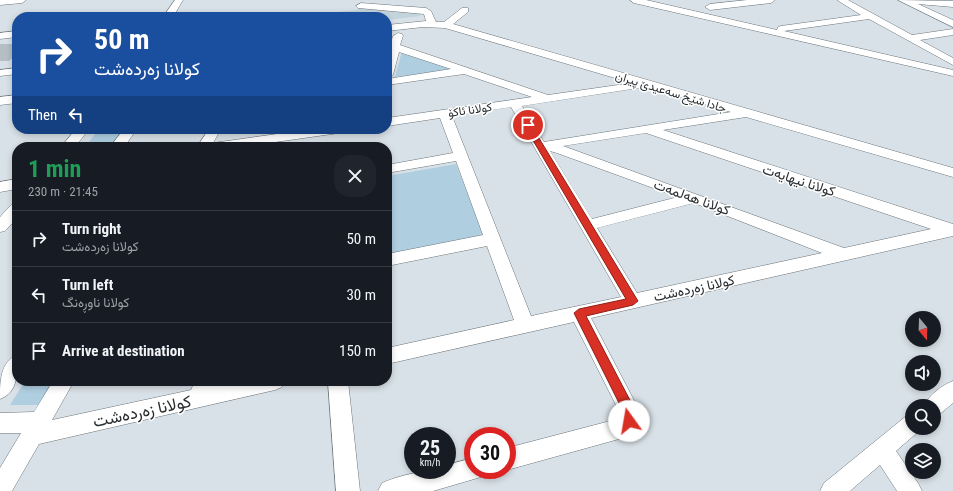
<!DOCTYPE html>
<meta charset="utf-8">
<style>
:root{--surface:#171b24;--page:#20242c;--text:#f1f3f6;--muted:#9ea1a6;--line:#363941}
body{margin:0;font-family:"Roboto Condensed",Vazirmatn,sans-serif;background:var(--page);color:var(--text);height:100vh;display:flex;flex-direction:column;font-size:15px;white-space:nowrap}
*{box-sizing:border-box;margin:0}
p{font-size:13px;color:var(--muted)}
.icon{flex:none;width:22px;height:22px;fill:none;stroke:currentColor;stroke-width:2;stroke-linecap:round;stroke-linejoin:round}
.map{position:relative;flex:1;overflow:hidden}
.drawer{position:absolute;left:12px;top:142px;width:380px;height:244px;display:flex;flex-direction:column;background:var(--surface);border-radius:16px;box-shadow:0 2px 6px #0003}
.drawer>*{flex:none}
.banner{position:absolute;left:12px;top:12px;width:380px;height:122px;border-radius:16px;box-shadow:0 2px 6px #0003;background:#1a4fa0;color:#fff;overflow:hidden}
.needle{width:26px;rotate:161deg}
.buttons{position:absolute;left:905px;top:311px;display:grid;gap:8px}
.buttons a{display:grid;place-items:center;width:36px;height:36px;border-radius:50%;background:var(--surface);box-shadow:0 2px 6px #0003;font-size:20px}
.speed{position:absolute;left:404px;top:427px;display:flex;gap:8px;font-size:20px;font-weight:700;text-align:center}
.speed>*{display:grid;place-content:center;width:52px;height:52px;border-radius:50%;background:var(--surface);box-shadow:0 2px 6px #0003;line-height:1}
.speed small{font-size:10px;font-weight:400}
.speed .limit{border:6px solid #d22;background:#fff;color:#111}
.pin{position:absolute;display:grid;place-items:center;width:34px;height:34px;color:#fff;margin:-17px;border:2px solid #fff;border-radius:50%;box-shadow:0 1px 4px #0007}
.me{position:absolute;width:44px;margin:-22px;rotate:347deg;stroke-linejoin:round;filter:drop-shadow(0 0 3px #0008)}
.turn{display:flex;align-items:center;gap:14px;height:84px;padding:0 16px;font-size:18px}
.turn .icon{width:52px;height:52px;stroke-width:2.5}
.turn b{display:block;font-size:28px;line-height:34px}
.then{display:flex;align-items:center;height:38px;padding:0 16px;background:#0003;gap:8px;font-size:15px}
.round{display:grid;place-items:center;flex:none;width:42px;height:42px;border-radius:16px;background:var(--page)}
.head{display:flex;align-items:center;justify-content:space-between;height:68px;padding:0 16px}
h1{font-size:24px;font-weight:700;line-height:30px;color:#1e9e55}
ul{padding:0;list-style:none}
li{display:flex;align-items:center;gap:12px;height:56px;padding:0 16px;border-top:1px solid var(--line)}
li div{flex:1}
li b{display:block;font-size:15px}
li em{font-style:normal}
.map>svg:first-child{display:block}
.built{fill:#c4d4dd}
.green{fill:#afcfe1}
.building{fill:#b5bec3}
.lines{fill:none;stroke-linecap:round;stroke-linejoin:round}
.minor-casing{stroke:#6d757a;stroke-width:1}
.minor{fill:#fff;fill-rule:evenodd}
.route{fill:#d93025;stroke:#8d1f18}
.labels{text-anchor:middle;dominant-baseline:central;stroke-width:3;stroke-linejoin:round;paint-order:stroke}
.far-street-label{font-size:12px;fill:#2a2e30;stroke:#fff}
.street-label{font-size:14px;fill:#2a2e30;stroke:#fff}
.near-street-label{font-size:17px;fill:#2a2e30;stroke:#fff}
</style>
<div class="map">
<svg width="953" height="491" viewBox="0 0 953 491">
<rect width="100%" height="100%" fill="#d8e1e7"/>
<polygon class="built" points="358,7 418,12 421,16 387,20 387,17 285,17 358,10"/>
<g class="green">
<polygon points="402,51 454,70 395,77"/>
<polygon points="99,129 124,129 110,147 85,147"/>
<polygon points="456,164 484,237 387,256 387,176"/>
<polygon points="25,381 57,381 43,405 10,405"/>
</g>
<polygon class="building" points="0,44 17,44 17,54 9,61 0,61"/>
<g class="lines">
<g class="minor-casing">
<g id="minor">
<polygon points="0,0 26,0 22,3 0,5"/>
<polygon points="175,0 183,0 173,17 163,17"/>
<polygon points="630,0 646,0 777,30 778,27 781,26 861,15 837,0 848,0 912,35 953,29 953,35 920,40 953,58 953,65 869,19 784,31 953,70 953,76 634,3"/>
<polygon points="747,0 775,0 771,3 710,10 705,7 710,4"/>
<polygon points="898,0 953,1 953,7 918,4 953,20 953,27"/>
<path d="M361,3L426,8L431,11L436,22H444L462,8H468V12L453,24L953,168V177L746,117L663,130L953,224V236L591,318L637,406C640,425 638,432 619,439L507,470V448L614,420L618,417L617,407L574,322L387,364V348L514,320L487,246L387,266V254L483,235L456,161L387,173V165L453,153L440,118L387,126V118L532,97L464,74L387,85V79L451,69L399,52L393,75L387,78V56L393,36L398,33L402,34L403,36L400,45L548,95L632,83L445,28L423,27L387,31V25L426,21L424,14L358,8L356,6ZM645,87L731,112L544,142L522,106ZM511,107L621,297L531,316L452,116ZM646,133L931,229L844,248L563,146ZM550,151L557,153L678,197L592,219ZM694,203L822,253L637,293L597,228Z"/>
<polygon points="17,31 17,37 0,39 0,33"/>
<polygon points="17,68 17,74 0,76 0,70"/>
<polygon points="17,95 17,103 0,105 0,97"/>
<polygon points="76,129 89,129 75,147 61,147"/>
<polygon points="124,129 137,129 124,147 110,147"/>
<polygon points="209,129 221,129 213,143 312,129 345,129 339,133 240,147 197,147"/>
<polygon points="17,179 17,189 0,192 0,182"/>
<polygon points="17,203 17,218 5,231 0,232 0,217 12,204"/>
<path d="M17,355C17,372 19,392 0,399C0,382 0,362 17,355Z"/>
<polygon points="53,381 74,381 52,420 191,390 195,381 215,381 213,385 233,381 285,381 282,387 275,390 39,444 12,491 0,491 0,468 21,433 0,433 0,413 34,412"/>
<polygon points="328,381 348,381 360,491 336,491"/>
<path d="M953,381V403L941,413L934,416V406H924C929,395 942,385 953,381Z"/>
<polygon points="912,414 912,428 921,428 919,431 896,451 918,483 922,491 897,491 880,465 850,491 820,491 824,483 905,417"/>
<path d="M473,458V470H484L481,477L433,491H378L382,483C403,474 425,470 447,470V465Z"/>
</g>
</g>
<use href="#minor" class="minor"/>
</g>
<polygon class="route" points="525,123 531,125 638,301 633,305 586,316 633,406 635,421 633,425 629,427 625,425 621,407 574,313 579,309 626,299 524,125"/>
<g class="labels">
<g class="far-street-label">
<text transform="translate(671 92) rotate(17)">جادا شێخ سەعیدێ پیران</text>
<text transform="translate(470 110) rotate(-8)">کولانا ئاکۆ</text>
</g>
<g class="street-label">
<text transform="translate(799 180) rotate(18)">کولانا نیهایەت</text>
<text transform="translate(692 197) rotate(20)">کولانا هەلمەت</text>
<text transform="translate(694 288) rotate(-12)">کولانا زەردەشت</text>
</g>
<g class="near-street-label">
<text transform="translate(142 411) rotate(-12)">کولانا زەردەشت</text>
</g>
</g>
</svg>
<div class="buttons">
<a><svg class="needle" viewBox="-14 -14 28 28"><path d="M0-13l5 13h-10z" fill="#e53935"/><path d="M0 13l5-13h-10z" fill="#9ea1a6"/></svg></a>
<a><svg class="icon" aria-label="sound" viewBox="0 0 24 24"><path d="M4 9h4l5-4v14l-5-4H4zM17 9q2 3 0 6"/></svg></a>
<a><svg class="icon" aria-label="search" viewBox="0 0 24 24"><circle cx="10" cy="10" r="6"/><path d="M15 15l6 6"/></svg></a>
<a><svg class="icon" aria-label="layers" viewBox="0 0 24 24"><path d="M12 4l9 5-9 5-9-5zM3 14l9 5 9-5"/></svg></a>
</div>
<div class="speed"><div>25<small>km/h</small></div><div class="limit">30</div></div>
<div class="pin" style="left:528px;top:125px;background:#d93025"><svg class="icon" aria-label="arrive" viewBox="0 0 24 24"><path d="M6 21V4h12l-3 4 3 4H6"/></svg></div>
<svg class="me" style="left:629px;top:421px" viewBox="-20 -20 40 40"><circle r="19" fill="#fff"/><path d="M0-13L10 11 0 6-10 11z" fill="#d93025"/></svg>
<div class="banner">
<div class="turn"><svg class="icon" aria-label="right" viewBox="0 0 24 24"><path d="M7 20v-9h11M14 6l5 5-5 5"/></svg><div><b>50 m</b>کولانا زەردەشت</div></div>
<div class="then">Then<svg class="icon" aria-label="left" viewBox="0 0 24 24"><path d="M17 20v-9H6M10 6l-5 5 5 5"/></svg></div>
</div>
<section class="drawer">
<div class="head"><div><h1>1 min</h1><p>230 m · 21:45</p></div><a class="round"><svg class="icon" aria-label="close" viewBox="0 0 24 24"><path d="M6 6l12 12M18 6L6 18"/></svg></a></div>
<ul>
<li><svg class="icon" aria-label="right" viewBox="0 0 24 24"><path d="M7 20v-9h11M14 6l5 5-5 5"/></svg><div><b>Turn right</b><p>کولانا زەردەشت</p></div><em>50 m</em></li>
<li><svg class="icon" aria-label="left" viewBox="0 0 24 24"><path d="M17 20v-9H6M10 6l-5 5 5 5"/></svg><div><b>Turn left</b><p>کولانا ناوڕەنگ</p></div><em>30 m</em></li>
<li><svg class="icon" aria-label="arrive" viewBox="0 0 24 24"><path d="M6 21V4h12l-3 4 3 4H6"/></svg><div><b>Arrive at destination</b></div><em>150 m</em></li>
</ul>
</section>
</div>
